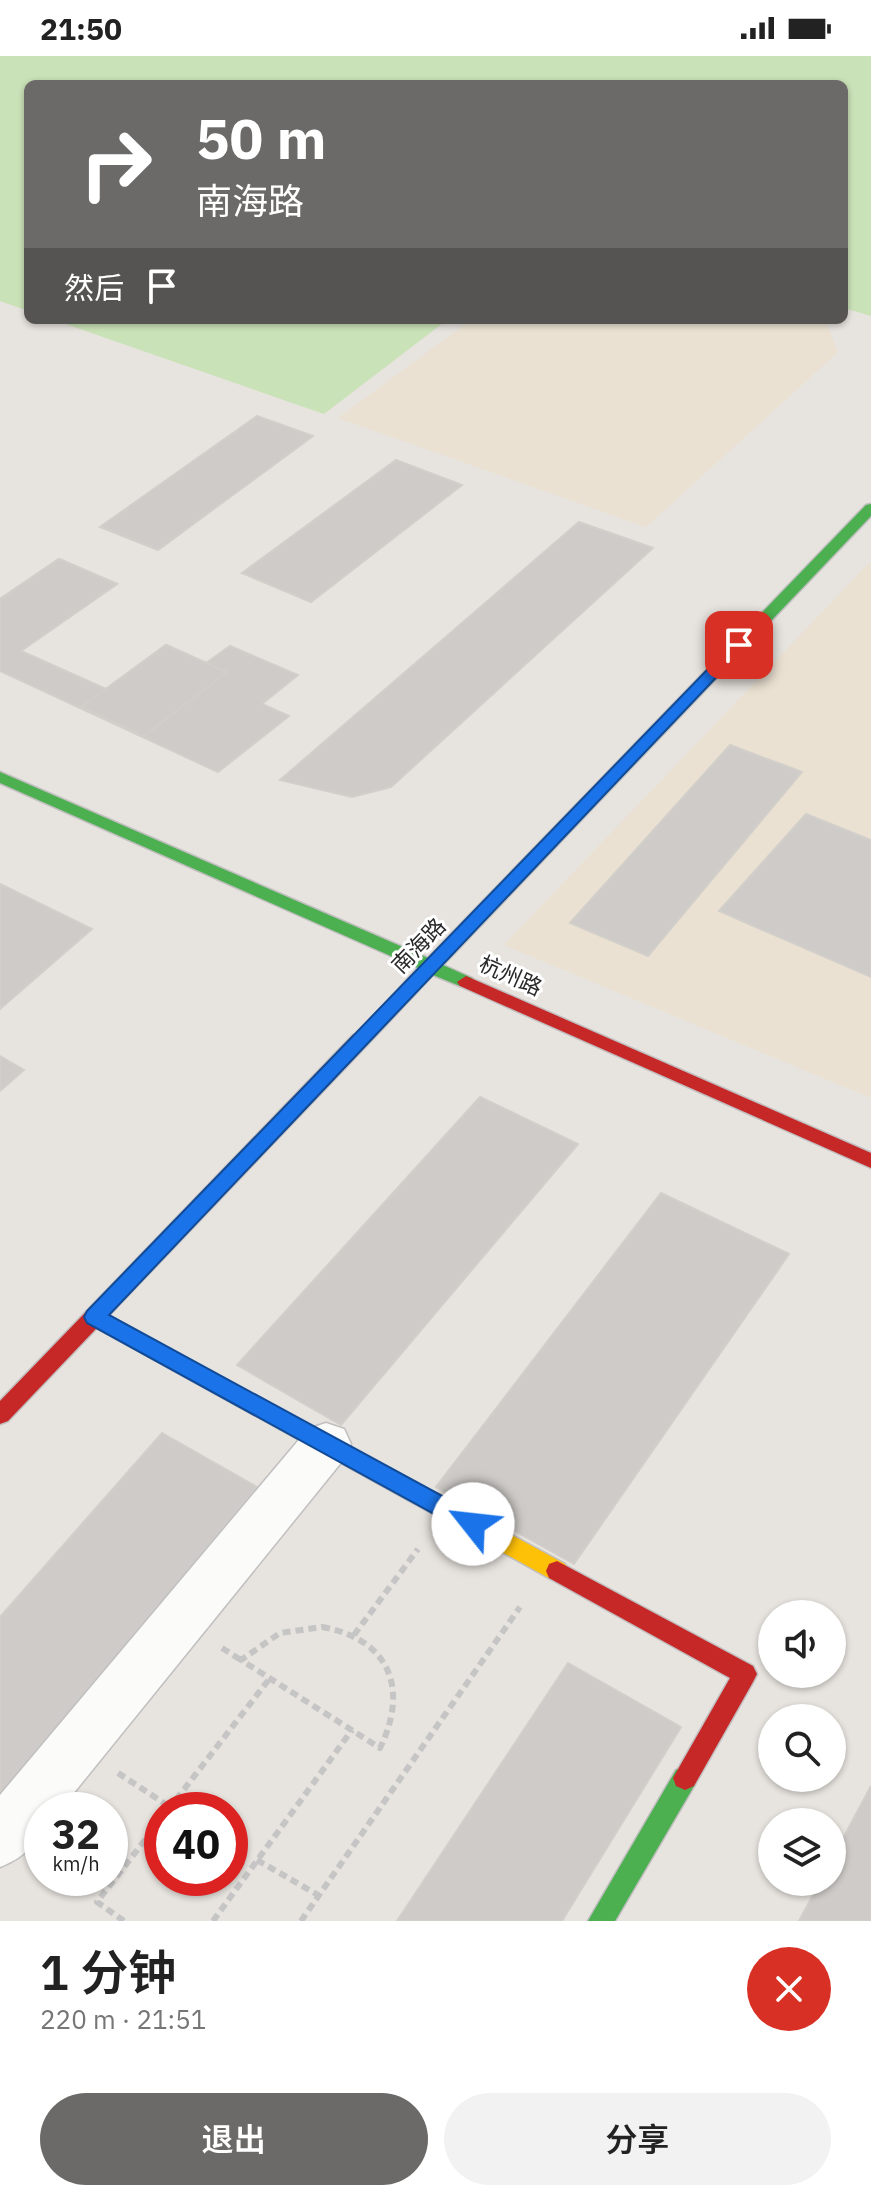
<!DOCTYPE html>
<html lang="zh">
<meta charset="utf-8">
<style>
:root{--surface:#fff;--page:#f2f2f2;--text:#222;--muted:#767676;--accent:#6c6a68}
body{margin:0;font-family:"IBM Plex Sans","Noto Sans SC",sans-serif;background:var(--page);color:var(--text);height:100vh;display:flex;flex-direction:column;font-size:30px;white-space:nowrap}
*{box-sizing:border-box;margin:0}
p{font-size:26px;color:var(--muted)}
.icon{flex:none;width:44px;height:44px;fill:none;stroke:currentColor;stroke-width:2;stroke-linecap:round;stroke-linejoin:round}
.map{position:relative;height:1865px;overflow:hidden}
.sheet{display:flex;flex-direction:column;background:var(--surface);flex:1}
.sheet>*{flex:none}
.banner{position:absolute;left:24px;top:24px;width:824px;height:244px;border-radius:12px;box-shadow:0 2px 6px #0004;background:#6c6a68;color:#fff;overflow:hidden}
.fabs{position:absolute;left:758px;top:1544px;display:grid;gap:16px}
.fabs a{display:grid;place-items:center;width:88px;height:88px;border-radius:50%;background:var(--surface);box-shadow:0 2px 6px #0004;font-size:40px}
.speed{position:absolute;left:24px;top:1736px;display:flex;gap:16px;font-size:40px;font-weight:700;text-align:center}
.speed>*{display:grid;place-content:center;width:104px;height:104px;border-radius:50%;background:var(--surface);box-shadow:0 2px 6px #0004;line-height:1}
.speed small{font-size:20px;font-weight:400}
.speed .limit{border:12px solid #d22;background:#fff;color:#111}
.pin{position:absolute;display:grid;place-items:center;width:68px;height:68px;color:#fff;margin:-34px;border-radius:16px;box-shadow:0 4px 12px #0006}
.me{position:absolute;width:88px;margin:-44px;rotate:299deg;stroke-linejoin:round;filter:drop-shadow(0 0 6px #0008)}
.turn{display:flex;align-items:center;gap:28px;height:168px;padding:0 40px;font-size:36px}
.turn .icon{width:104px;height:104px;stroke-width:2.5}
.turn b{display:block;font-size:56px;line-height:68px}
.then{display:flex;align-items:center;height:76px;padding:0 40px;background:#0003;gap:16px;font-size:30px}
.round{display:grid;place-items:center;flex:none;width:84px;height:84px;border-radius:42px;background:var(--page)}
.head{display:flex;align-items:center;justify-content:space-between;height:136px;padding:0 40px}
h1{font-size:48px;font-weight:600;line-height:60px}
.cta{display:flex;gap:16px;margin-top:auto;padding:16px 40px}
.cta a{flex:1;height:92px;border-radius:48px;background:var(--accent);color:#fff;font-size:32px;font-weight:600;line-height:92px;text-align:center}
.cta a+a{background:var(--page);color:var(--text)}
.status{display:flex;justify-content:space-between;align-items:center;height:56px;padding:0 40px;background:var(--surface);direction:ltr}
.status svg{height:22px;fill:currentColor}
.map>svg:first-child{display:block}
.education{fill:#eae1d2}
.green{fill:#cae2b7}
.building{fill:#cecbc8;stroke:#d2cfca;stroke-width:2}
.lines{fill:none;stroke-linecap:round;stroke-linejoin:round}
.street-casing{stroke:#c1bfc0;stroke-width:3}
.fast-casing{stroke:#c1bfc0;stroke-width:3}
.slow-casing{stroke:#c1bfc0;stroke-width:3}
.jam-casing{stroke:#c1bfc0;stroke-width:3}
.path{stroke:#c6c5c5;stroke-width:6;stroke-dasharray:8 5;stroke-linecap:butt}
.street{fill:#fbfbfa;fill-rule:evenodd}
.fast{fill:#4caf50;fill-rule:evenodd}
.slow{fill:#ffc107;fill-rule:evenodd}
.jam{fill:#c62828;fill-rule:evenodd}
.route{fill:#1a73e8;stroke:#114b97;stroke-width:2}
.labels{text-anchor:middle;dominant-baseline:central;stroke-width:6;stroke-linejoin:round;paint-order:stroke}
.street-label{font-size:22px;fill:#292929;stroke:#fff}
</style>
<div class="status"><b>21:50</b><svg viewBox="0 0 49 12"><path d="M0 12V9h3v3zM5 12V6h3v6zM10 12V3h3v9zM15 12V0h3v12zM26 1h20v11H26zM47 4h2v5h-2z"/></svg></div>
<div class="map">
<svg width="871" height="1865" viewBox="0 0 871 1865">
<rect width="100%" height="100%" fill="#e7e3de"/>
<g class="education">
<polygon points="471,264 825,264 838,296 646,471 338,362"/>
<polygon points="871,505 871,1042 504,889"/>
</g>
<g class="green">
<polygon points="0,0 871,0 871,260 844,252 844,28 28,28 28,255 0,245"/>
<polygon points="54,264 447,264 324,358"/>
</g>
<g class="building">
<polygon points="257,360 313,380 158,494 100,471"/>
<polygon points="396,404 462,429 311,546 242,517"/>
<polygon points="579,466 653,492 391,731 352,741 280,724"/>
<polygon points="59,503 117,528 0,609 0,543"/>
<polygon points="59,503 117,528 21,595 106,633 166,589 206,607 230,590 298,619 262,648 289,660 218,716 0,615 0,543"/>
<polygon points="166,589 227,616 144,680 81,651"/>
<polygon points="730,689 802,716 648,900 570,867"/>
<polygon points="806,758 871,784 871,921 719,855"/>
<polygon points="0,828 92,873 0,953"/>
<polygon points="0,1000 24,1014 0,1035"/>
<polygon points="480,1041 578,1088 341,1369 237,1309"/>
<polygon points="661,1137 789,1198 574,1508 436,1431"/>
<polygon points="162,1377 257,1431 0,1743 0,1561"/>
<polygon points="568,1607 681,1671 562,1865 397,1865"/>
<polygon points="871,1730 871,1865 799,1865 820,1826 832,1826 832,1803"/>
</g>
<g class="lines">
<g class="street-casing">
<path id="street" d="M326,1367L344,1373L351,1388L344,1403L60,1754H42C42,1784 28,1800 0,1811V1739L308,1373Z"/>
</g>
<g class="fast-casing">
<g id="fast">
<polygon points="871,448 871,460 443,909 472,922 475,926 472,930 460,930 433,919 367,989 353,989 351,984 418,912 0,727 0,716 428,902 866,449"/>
<polygon points="685,1710 694,1714 697,1722 694,1730 615,1865 588,1865 676,1714"/>
</g>
</g>
<g class="slow-casing">
<polygon id="slow" points="95,1253 565,1508 568,1515 565,1522 557,1525 549,1522 88,1267 85,1261 88,1255"/>
</g>
<g class="jam-casing">
<g id="jam">
<polygon points="466,920 871,1097 871,1112 460,930 457,926"/>
<polygon points="360,977 367,979 369,984 367,989 8,1365 0,1368 0,1345 353,979"/>
<polygon points="557,1505 753,1610 757,1618 753,1626 694,1730 685,1734 676,1730 673,1722 730,1622 549,1522 546,1515 549,1508"/>
</g>
</g>
<g class="path">
<path d="M322,1571C390,1583 409,1633 380,1692L241,1604L280,1577Z"/>
<polyline points="354,1579 418,1493"/>
<polyline points="222,1592 241,1604"/>
<polyline points="118,1717 170,1751"/>
<polyline points="168,1754 270,1622"/>
<polyline points="257,1804 318,1839"/>
<polyline points="124,1865 97,1846 162,1762"/>
<polyline points="213,1865 352,1674"/>
<polyline points="301,1865 520,1551"/>
</g>
<use href="#street" class="street"/>
<use href="#fast" class="fast"/>
<use href="#slow" class="slow"/>
<use href="#jam" class="jam"/>
</g>
<polygon class="route" points="734,586 747,589 109,1259 481,1461 484,1468 481,1475 473,1478 465,1475 87,1267 84,1261 87,1255"/>
<g class="labels">
<g class="street-label">
<text transform="translate(418 889) rotate(-46)">南海路</text>
<text transform="translate(511 919) rotate(24)">杭州路</text>
</g>
</g>
</svg>
<div class="fabs">
<a><svg class="icon" aria-label="sound" viewBox="0 0 24 24"><path d="M4 9h4l5-4v14l-5-4H4zM17 9q2 3 0 6"/></svg></a>
<a><svg class="icon" aria-label="search" viewBox="0 0 24 24"><circle cx="10" cy="10" r="6"/><path d="M15 15l6 6"/></svg></a>
<a><svg class="icon" aria-label="layers" viewBox="0 0 24 24"><path d="M12 4l9 5-9 5-9-5zM3 14l9 5 9-5"/></svg></a>
</div>
<div class="speed"><div>32<small>km/h</small></div><div class="limit">40</div></div>
<div class="pin" style="left:739px;top:589px;background:#d93025"><svg class="icon" aria-label="arrive" viewBox="0 0 24 24"><path d="M6 21V4h12l-3 4 3 4H6"/></svg></div>
<svg class="me" style="left:473px;top:1468px" viewBox="-20 -20 40 40"><circle r="19" fill="#fff"/><path d="M0-13L10 11 0 6-10 11z" fill="#1a73e8"/></svg>
<div class="banner">
<div class="turn"><svg class="icon" aria-label="right" viewBox="0 0 24 24"><path d="M7 20v-9h11M14 6l5 5-5 5"/></svg><div><b>50 m</b>南海路</div></div>
<div class="then">然后<svg class="icon" aria-label="arrive" viewBox="0 0 24 24"><path d="M6 21V4h12l-3 4 3 4H6"/></svg></div>
</div>
</div>
<section class="sheet">
<div class="head"><div><h1>1 分钟</h1><p>220 m · 21:51</p></div><a class="round" style="background:#d93025;color:#fff"><svg class="icon" aria-label="close" viewBox="0 0 24 24"><path d="M6 6l12 12M18 6L6 18"/></svg></a></div>
<div class="cta"><a>退出</a><a>分享</a></div>
</section>
